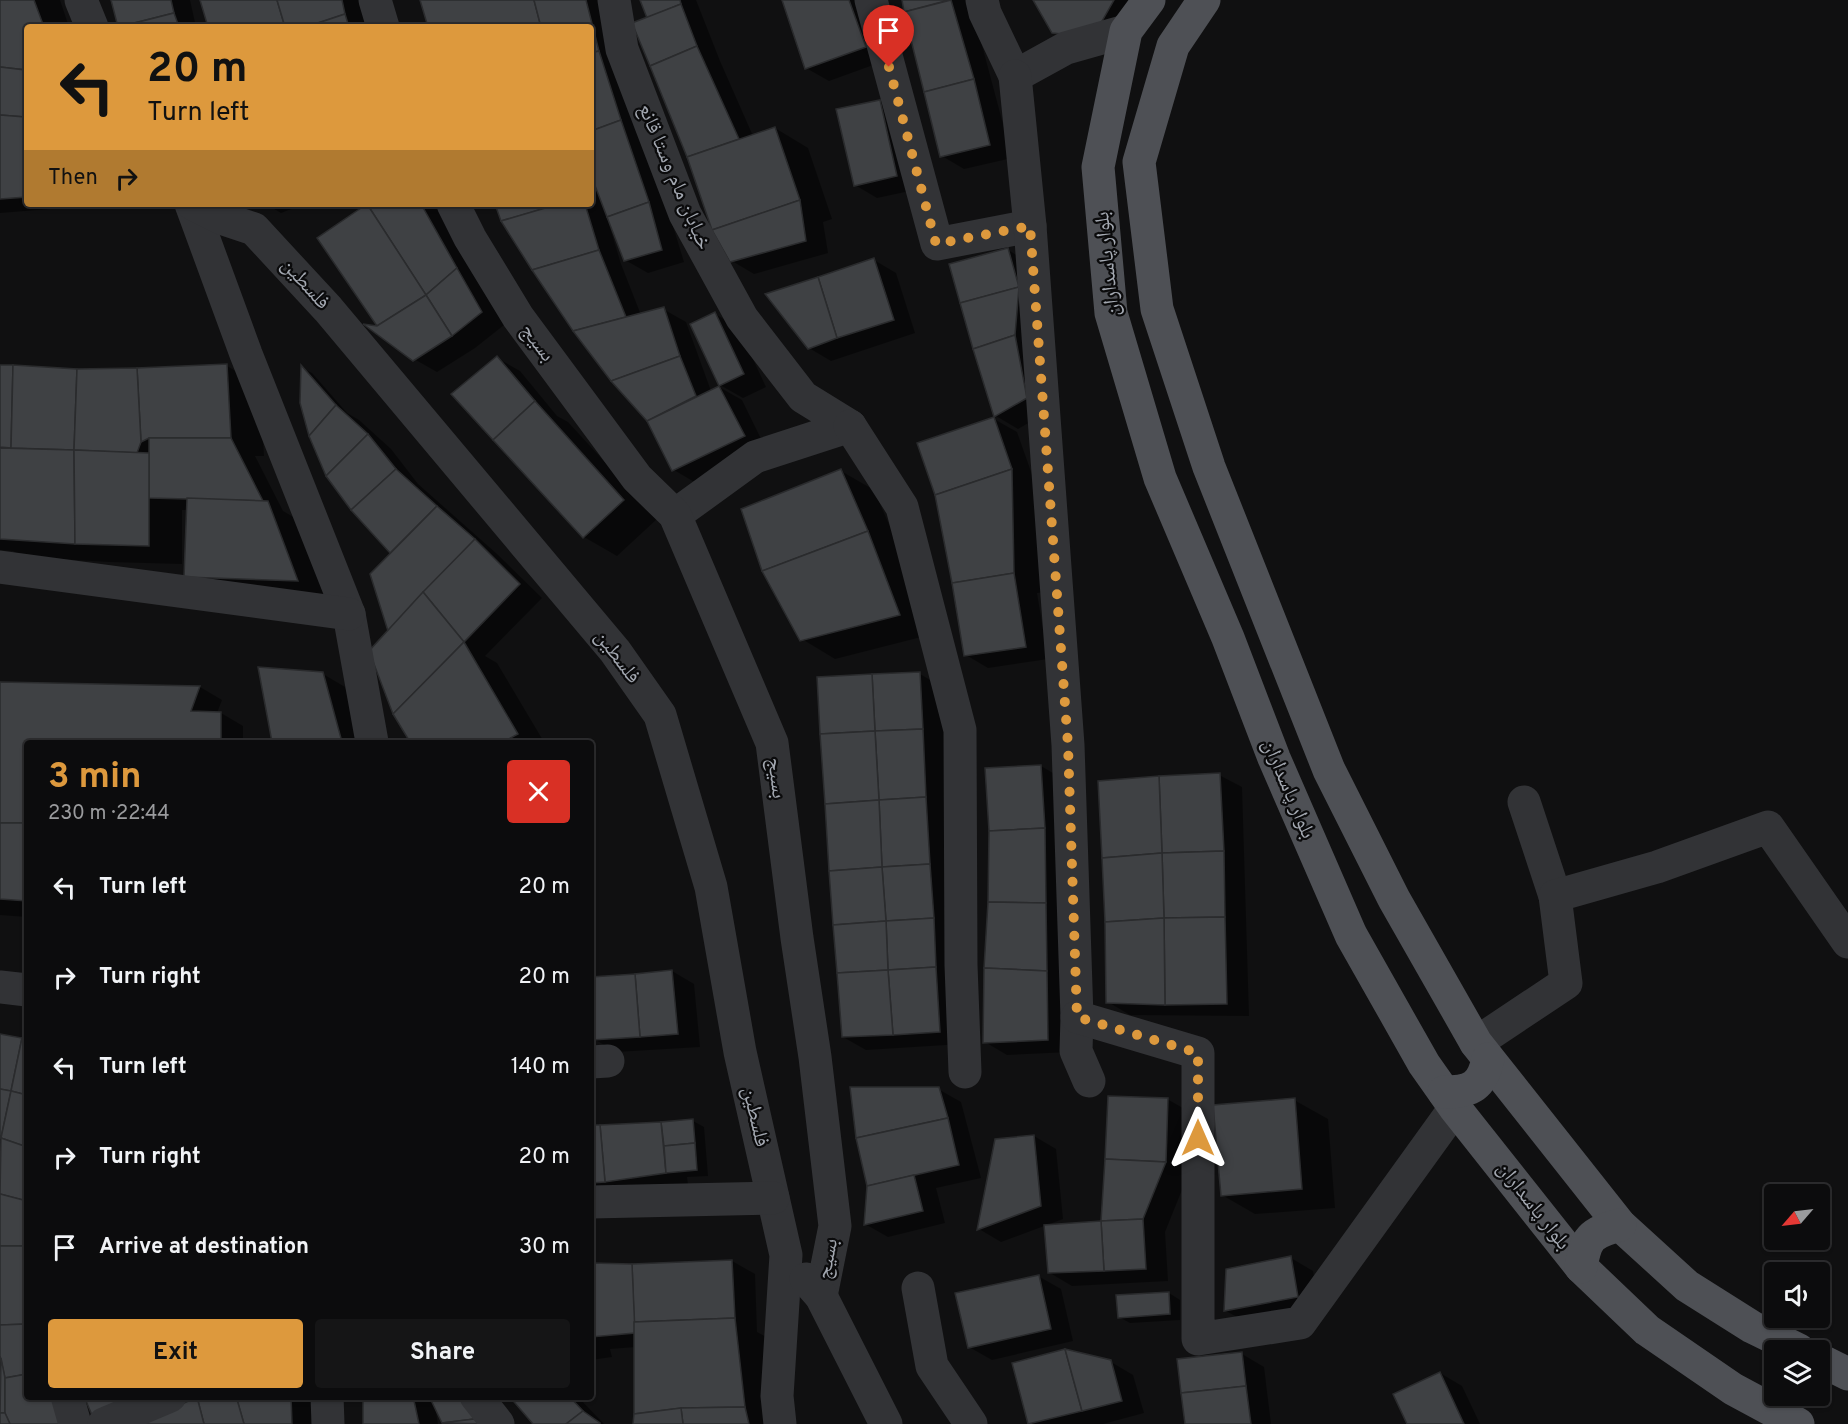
<!DOCTYPE html>
<meta charset="utf-8">
<style>
:root{--surface:#0c0c0d;--page:#151516;--text:#f1f3f6;--muted:#9a9b9d;--line:#2c2c2e;--accent:#dd993d}
body{margin:0;font-family:Overpass,"Noto Naskh Arabic",sans-serif;background:var(--page);color:var(--text);height:100vh;display:flex;flex-direction:column;font-size:22px;white-space:nowrap}
*{box-sizing:border-box;margin:0}
p{font-size:20px;color:var(--muted)}
.icon{flex:none;width:33px;height:33px;fill:none;stroke:currentColor;stroke-width:2;stroke-linecap:round;stroke-linejoin:round}
.map{position:relative;flex:1;overflow:hidden}
.panel{position:absolute;left:24px;top:740px;width:570px;height:660px;display:flex;flex-direction:column;background:var(--surface);border-radius:6px;box-shadow:0 2px 4px #0004,0 0 0 2px var(--line)}
.panel>*{flex:none}
.guide{position:absolute;left:24px;top:24px;width:570px;height:183px;border-radius:6px;box-shadow:0 2px 4px #0004,0 0 0 2px var(--line);background:#dd993d;color:#111;overflow:hidden}
.needle{width:39px;rotate:242deg}
.buttons{position:absolute;left:1764px;top:1184px;display:grid;gap:12px}
.buttons a{display:grid;place-items:center;width:66px;height:66px;border-radius:6px;background:var(--surface);box-shadow:0 2px 4px #0004,0 0 0 2px var(--line);font-size:30px}
.pin{position:absolute;display:grid;place-items:center;width:51px;height:51px;color:#fff;margin:-62px -26px;border-radius:50% 50% 50% 0;rotate:-45deg;box-shadow:0 0 6px #0007}
.pin .icon{rotate:45deg}
.me{position:absolute;width:66px;margin:-33px;rotate:0deg;stroke-linejoin:round;filter:drop-shadow(0 0 4px #0008)}
.turn{display:flex;align-items:center;gap:21px;height:126px;padding:0 24px;font-size:27px}
.turn .icon{width:78px;height:78px;stroke-width:2.5}
.turn b{display:block;font-size:42px;line-height:51px}
.then{display:flex;align-items:center;height:57px;padding:0 24px;background:#0003;gap:12px;font-size:22px}
.round{display:grid;place-items:center;flex:none;width:63px;height:63px;border-radius:6px;background:var(--page)}
.headline{display:flex;align-items:center;justify-content:space-between;height:102px;padding:0 24px}
h1{font-size:36px;font-weight:700;line-height:45px;color:var(--accent)}
.action{display:flex;gap:12px;margin-top:auto;padding:12px 24px}
.action a{flex:1;height:69px;border-radius:6px;background:var(--accent);color:#111;font-size:24px;font-weight:700;line-height:69px;text-align:center}
.action a+a{background:var(--page);color:var(--text)}
ul{padding:0;list-style:none}
li{display:flex;align-items:center;gap:18px;height:90px;padding:0 24px}
li div{flex:1}
li b{display:block;font-size:22px}
li em{font-style:normal}
.map>svg:first-child{display:block}
.shadow{fill:#0007}
.building{fill:#3f4144;stroke:#2a2b2d;stroke-width:1.5}
.lines{fill:none;stroke-linecap:round;stroke-linejoin:round}
.minor{stroke:#323336;stroke-width:33}
.major{stroke:#4e5055;stroke-width:33}
.route{stroke:#dd993d;stroke-width:10;stroke-dasharray:0 18}
.labels{text-anchor:middle;dominant-baseline:central;stroke-width:4.5;stroke-linejoin:round;paint-order:stroke}
.street-label{font-size:21px;fill:#a3a8b1;stroke:#0b0b0c}
</style>
<div class="map">
<svg width="1848" height="1424" viewBox="0 0 1848 1424">
<rect width="100%" height="100%" fill="#101011"/>
<g class="shadow">
<polygon points="0,0 60,0 69,27 27,27 27,204 50,204 50,209 0,213"/>
<polygon points="113,0 190,0 196,27 121,27"/>
<polygon points="201,0 361,0 367,27 209,27"/>
<polygon points="423,0 604,0 684,262 648,273 625,260 610,220 608,221 621,264 641,315 663,309 686,322 711,391 719,387 742,400 766,449 696,483 674,470 648,420 612,380 574,331 496,204 591,204 591,27 430,27"/>
<polygon points="641,0 696,0 720,61 753,136 775,128 808,148 832,219 823,222 828,253 754,274 732,261 689,157 649,19"/>
<polygon points="783,0 867,0 887,60 829,81 806,68"/>
<polygon points="904,0 970,0 1012,158 964,169 942,156"/>
<polygon points="1035,0 1158,0 1087,51 1053,32"/>
<polygon points="879,101 902,114 919,189 877,198 855,185"/>
<polygon points="266,204 304,204 281,213"/>
<polygon points="370,204 436,204 504,325 475,348 437,372 414,359"/>
<polygon points="1008,250 1030,263 1049,411 1018,429 996,416 974,348"/>
<polygon points="874,260 896,273 915,333 831,361 809,348"/>
<polygon points="715,314 738,327 766,387 743,398 720,385"/>
<polygon points="497,358 520,371 557,416 568,422 657,519 617,556 584,537"/>
<polygon points="227,366 260,385 264,456 255,456 283,511 302,522 331,600 186,576 188,510 182,510 182,564 109,562 23,557 13,551 0,550 0,367 77,371"/>
<polygon points="302,368 312,373 347,413 359,420 391,449 418,484 497,554 542,598 485,656 497,663 544,742 411,742 394,713 389,631 392,553 352,509"/>
<polygon points="994,419 1017,432 1035,483 1047,592 1037,593 1048,659 988,668 966,655"/>
<polygon points="841,471 874,490 901,552 933,634 835,659 802,639"/>
<polygon points="259,668 323,674 345,687 360,742 274,742"/>
<polygon points="920,674 942,687 962,1044 866,1050 843,1037"/>
<polygon points="0,684 200,687 222,700 217,713 221,713 243,726 243,742 27,742 27,917 0,915"/>
<polygon points="1041,766 1063,779 1070,1052 1007,1055 985,1042"/>
<polygon points="1219,775 1242,787 1249,1016 1130,1015 1108,1002"/>
<polygon points="672,971 694,984 700,1047 616,1052 594,1039 591,978"/>
<polygon points="0,1035 27,1039 27,1396 0,1424"/>
<polygon points="938,1089 961,1102 981,1178 936,1188 945,1223 888,1237 865,1224"/>
<polygon points="1167,1099 1190,1112 1188,1175 1165,1232 1168,1281 1072,1286 1050,1273 1103,1222"/>
<polygon points="1294,1100 1328,1119 1335,1208 1255,1214 1222,1195"/>
<polygon points="693,1121 704,1127 708,1176 687,1177 688,1185 591,1198 591,1127"/>
<polygon points="1034,1136 1056,1149 1063,1219 1001,1242 979,1229"/>
<polygon points="1291,1258 1313,1271 1320,1309 1248,1323 1226,1311"/>
<polygon points="732,1261 755,1274 757,1332 768,1338 777,1424 634,1424 636,1347 610,1349 612,1357 591,1360 591,1264 632,1265"/>
<polygon points="1038,1276 1061,1289 1073,1341 992,1360 969,1347"/>
<polygon points="1169,1293 1180,1300 1180,1320 1130,1323 1119,1317"/>
<polygon points="1242,1354 1264,1367 1271,1424 1186,1424"/>
<polygon points="1111,1362 1133,1375 1144,1413 1103,1424 1030,1424 1014,1364"/>
<polygon points="1440,1373 1462,1386 1480,1424 1409,1424"/>
<polygon points="209,1396 313,1396 313,1424 143,1424 197,1399"/>
<polygon points="364,1396 473,1396 497,1424 443,1424 435,1406 438,1424 364,1424"/>
<polygon points="511,1396 577,1396 604,1424 534,1424"/>
</g>
<g class="building">
<polygon points="0,0 34,0 44,27 27,27 27,70 0,67"/>
<polygon points="111,0 171,0 174,13 118,27"/>
<polygon points="200,0 277,0 285,27 208,27"/>
<polygon points="277,0 342,0 345,14 306,27 285,27"/>
<polygon points="420,0 534,0 541,27 428,27"/>
<polygon points="534,0 586,0 599,51 591,53 591,27 541,27"/>
<polygon points="640,0 680,0 681,4 647,18"/>
<polygon points="782,0 849,0 866,47 805,69"/>
<polygon points="902,0 949,0 904,12"/>
<polygon points="951,0 974,79 924,92 904,12"/>
<polygon points="1033,0 1114,0 1093,37 1052,33"/>
<polygon points="681,4 697,46 650,66 632,23"/>
<polygon points="174,13 179,27 119,27"/>
<polygon points="345,14 349,27 306,27"/>
<polygon points="697,46 739,139 687,157 650,66"/>
<polygon points="599,51 621,120 591,131 591,53"/>
<polygon points="0,67 25,70 25,117 0,115"/>
<polygon points="25,70 27,70 27,125 26,125"/>
<polygon points="974,79 990,145 940,157 924,92"/>
<polygon points="880,100 897,176 854,186 836,109"/>
<polygon points="0,115 25,117 27,197 0,199"/>
<polygon points="621,120 649,202 607,217 591,175 591,131"/>
<polygon points="775,127 800,200 712,230 687,157"/>
<polygon points="800,200 806,241 730,262 712,230"/>
<polygon points="649,202 662,250 624,261 607,217"/>
<polygon points="367,204 421,204 457,268 426,295"/>
<polygon points="367,204 426,295 377,326 317,238"/>
<polygon points="495,204 559,204 501,221"/>
<polygon points="559,204 585,204 599,250 532,270 501,221"/>
<polygon points="1008,248 1019,287 960,303 949,264"/>
<polygon points="599,250 626,317 573,331 532,270"/>
<polygon points="874,258 894,320 837,338 818,277"/>
<polygon points="457,268 482,312 452,336 426,295"/>
<polygon points="818,277 837,338 808,349 765,294"/>
<polygon points="1019,287 1015,335 973,349 960,303"/>
<polygon points="426,295 452,336 413,361 363,324 377,326"/>
<polygon points="664,307 680,356 611,381 573,331"/>
<polygon points="715,312 744,374 719,386 690,324"/>
<polygon points="1015,335 1027,398 994,417 973,349"/>
<polygon points="497,356 535,401 493,440 451,394"/>
<polygon points="680,356 696,396 647,421 611,381"/>
<polygon points="227,364 231,438 149,438 141,442 137,368"/>
<polygon points="0,365 13,365 11,448 0,447"/>
<polygon points="13,365 77,369 74,450 11,448"/>
<polygon points="301,365 336,405 309,436 300,403"/>
<polygon points="137,368 141,442 137,453 74,450 77,369"/>
<polygon points="719,386 745,436 672,471 647,421"/>
<polygon points="535,401 624,500 583,538 493,440"/>
<polygon points="336,405 368,434 326,476 309,436"/>
<polygon points="994,417 1012,469 935,495 917,443"/>
<polygon points="368,434 396,469 351,510 326,476"/>
<polygon points="149,438 231,438 263,501 149,498"/>
<polygon points="0,448 74,450 75,544 0,539"/>
<polygon points="74,450 149,453 149,546 75,544"/>
<polygon points="396,469 437,506 390,553 351,510"/>
<polygon points="841,469 868,531 762,571 741,509"/>
<polygon points="1012,469 1014,573 952,583 935,495"/>
<polygon points="187,498 268,501 298,581 184,577"/>
<polygon points="437,506 475,539 388,631 370,574"/>
<polygon points="868,531 900,615 800,641 762,571"/>
<polygon points="475,539 520,584 464,642 423,592"/>
<polygon points="1014,573 1026,647 964,656 952,583"/>
<polygon points="423,592 464,642 393,714 369,651"/>
<polygon points="464,642 518,734 503,742 410,742 393,714"/>
<polygon points="258,667 323,672 342,742 272,742"/>
<polygon points="920,672 923,729 875,731 872,674"/>
<polygon points="872,674 875,731 820,734 817,677"/>
<polygon points="0,682 200,686 191,711 221,712 221,742 27,742 27,823 0,823"/>
<polygon points="923,729 926,797 879,800 875,731"/>
<polygon points="875,731 879,800 825,804 820,734"/>
<polygon points="1041,765 1045,828 989,831 985,768"/>
<polygon points="1220,773 1224,851 1162,853 1159,776"/>
<polygon points="1159,776 1162,853 1102,858 1098,781"/>
<polygon points="926,797 930,864 882,867 879,800"/>
<polygon points="879,800 882,867 829,871 825,804"/>
<polygon points="0,823 27,823 27,901 0,899"/>
<polygon points="1045,828 1046,903 988,902 989,831"/>
<polygon points="1224,851 1225,917 1164,918 1162,853"/>
<polygon points="1162,853 1164,918 1105,922 1102,858"/>
<polygon points="930,864 934,918 886,921 882,867"/>
<polygon points="882,867 886,921 833,925 829,871"/>
<polygon points="988,902 1046,903 1047,971 984,968"/>
<polygon points="1225,917 1227,1004 1165,1005 1164,918"/>
<polygon points="934,918 936,967 888,970 886,921"/>
<polygon points="1164,918 1165,1005 1106,1003 1105,922"/>
<polygon points="886,921 888,970 837,973 833,925"/>
<polygon points="936,967 940,1032 893,1035 888,970"/>
<polygon points="984,968 1047,971 1048,1040 983,1043"/>
<polygon points="672,970 678,1034 640,1037 635,974"/>
<polygon points="888,970 893,1035 842,1037 837,973"/>
<polygon points="635,974 640,1037 592,1040 591,977"/>
<polygon points="0,1034 22,1038 11,1091 0,1089"/>
<polygon points="22,1038 27,1039 27,1095 11,1091"/>
<polygon points="850,1087 939,1087 948,1118 856,1138"/>
<polygon points="0,1089 11,1091 1,1138 0,1138"/>
<polygon points="11,1091 27,1095 27,1147 1,1138"/>
<polygon points="1108,1096 1168,1098 1166,1162 1105,1159"/>
<polygon points="1295,1098 1302,1189 1221,1196 1213,1105"/>
<polygon points="948,1118 959,1165 867,1186 856,1138"/>
<polygon points="693,1119 695,1143 664,1146 661,1122"/>
<polygon points="661,1122 666,1173 605,1182 600,1125"/>
<polygon points="591,1125 600,1125 605,1182 591,1183"/>
<polygon points="1034,1135 1041,1206 977,1230 995,1139"/>
<polygon points="1,1138 27,1147 27,1201 0,1194"/>
<polygon points="695,1143 697,1170 666,1173 664,1146"/>
<polygon points="1105,1159 1166,1162 1143,1219 1101,1221"/>
<polygon points="914,1175 923,1211 864,1225 867,1186"/>
<polygon points="0,1194 27,1201 27,1246 0,1246"/>
<polygon points="1143,1219 1146,1269 1104,1271 1101,1221"/>
<polygon points="1101,1221 1104,1271 1048,1273 1044,1225"/>
<polygon points="0,1246 27,1246 27,1324 0,1325"/>
<polygon points="1291,1256 1298,1297 1224,1311 1226,1269"/>
<polygon points="732,1260 735,1318 634,1322 632,1264"/>
<polygon points="591,1263 632,1264 635,1333 591,1337"/>
<polygon points="1039,1275 1051,1329 968,1348 955,1293"/>
<polygon points="1169,1292 1170,1314 1118,1318 1116,1295"/>
<polygon points="735,1318 745,1407 681,1408 634,1414 634,1322"/>
<polygon points="27,1324 27,1374 5,1378 0,1356 0,1325"/>
<polygon points="1065,1349 1082,1411 1028,1424 1012,1363"/>
<polygon points="1065,1349 1111,1360 1122,1401 1082,1411"/>
<polygon points="1242,1352 1246,1386 1181,1393 1177,1359"/>
<polygon points="1,1358 5,1378 5,1413 0,1413"/>
<polygon points="1440,1372 1464,1424 1407,1424 1393,1394"/>
<polygon points="27,1374 27,1396 55,1396 62,1424 10,1424 5,1413 5,1378"/>
<polygon points="1246,1386 1251,1424 1185,1424 1181,1393"/>
<polygon points="84,1396 135,1396 94,1420"/>
<polygon points="236,1396 291,1396 292,1424 244,1424"/>
<polygon points="236,1396 244,1424 204,1424 197,1397"/>
<polygon points="363,1396 413,1396 419,1424 363,1424"/>
<polygon points="429,1396 464,1396 482,1418 442,1423"/>
<polygon points="509,1396 569,1396 583,1411 566,1424 533,1424"/>
<polygon points="197,1397 204,1424 139,1424"/>
<polygon points="745,1407 749,1424 683,1424 681,1408"/>
<polygon points="681,1408 683,1424 633,1424 634,1414"/>
<polygon points="583,1411 600,1423 600,1424 566,1424"/>
<polygon points="0,1413 5,1413 10,1424 0,1424"/>
<polygon points="482,1418 487,1424 442,1423"/>
</g>
<g class="lines">
<g class="minor">
<polyline points="81,0 92,27"/>
<polyline points="375,0 383,27"/>
<polyline points="614,0 622,49 685,214 742,318 803,397 850,426 755,457 675,515"/>
<polyline points="871,0 937,244 1030,226"/>
<polyline points="982,0 985,13 1015,76 1066,48 1126,31"/>
<polyline points="1015,76 1030,226 1068,745 1077,1017 1076,1051 1089,1081"/>
<polyline points="191,204 246,354 349,614 372,742"/>
<polyline points="193,204 221,218 254,229 328,309 615,651 660,715 711,887 740,1052 786,1255 777,1396 780,1424"/>
<polyline points="453,204 470,238 518,317 637,478 675,515 772,743 797,938 815,1057 835,1226 821,1296"/>
<polyline points="850,426 902,507 960,730 961,965 965,1072"/>
<polyline points="0,567 349,614"/>
<polyline points="1524,802 1555,896"/>
<polyline points="0,987 27,990"/>
<polyline points="1077,1017 1198,1053 1198,1339 1300,1323 1455,1108"/>
<polyline points="1476,1043 1566,983 1555,896 1657,867 1768,827 1848,942"/>
<polyline points="591,1062 608,1061"/>
<polyline points="591,1202 773,1198"/>
<polyline points="806,1279 821,1296 886,1424"/>
<polyline points="918,1288 932,1366 971,1424"/>
<polyline points="67,1396 75,1424"/>
<polyline points="327,1396 328,1424"/>
<polyline points="476,1396 498,1424"/>
<polyline points="104,1424 170,1396"/>
</g>
<g class="major">
<polyline points="1149,0 1126,31 1098,167 1111,313 1160,478 1228,638 1274,758 1351,935 1424,1064 1455,1108 1581,1267 1647,1330 1733,1389 1798,1424"/>
<polyline points="1204,0 1173,46 1139,162 1157,309 1209,467 1329,770 1394,899 1476,1043 1620,1225 1687,1286 1752,1327 1799,1350"/>
<path d="M1444,1092C1472,1092 1482,1086 1488,1059"/>
<path d="M1581,1267C1586,1238 1590,1233 1620,1225"/>
<polyline points="1820,1360 1848,1374"/>
</g>
</g>
<g class="lines">
<polyline class="route" points="889,67 936,244 1030,226 1068,745 1077,1017 1198,1053 1198,1138"/>
</g>
<g class="labels">
<g class="street-label">
<text transform="translate(674 177) rotate(67)">خیابان مام وستا قانع</text>
<text transform="translate(1108 264) rotate(-96)">بلوار پاسداران</text>
<text transform="translate(305 284) rotate(48)">فلسطین</text>
<text transform="translate(537 343) rotate(53)">بسیج</text>
<text transform="translate(617 657) rotate(53)">فلسطین</text>
<text transform="translate(776 778) rotate(83)">بسیج</text>
<text transform="translate(1288 789) rotate(67)">بلوار پاسداران</text>
<text transform="translate(755 1117) rotate(77)">فلسطین</text>
<text transform="translate(1533 1206) rotate(52)">بلوار پاسداران</text>
<text transform="translate(828 1259) rotate(-79)">بسیج</text>
</g>
</g>
</svg>
<div class="buttons">
<a><svg class="needle" viewBox="-14 -14 28 28"><path d="M0-13l5 13h-10z" fill="#e53935"/><path d="M0 13l5-13h-10z" fill="#9a9b9d"/></svg></a>
<a><svg class="icon" aria-label="sound" viewBox="0 0 24 24"><path d="M4 9h4l5-4v14l-5-4H4zM17 9q2 3 0 6"/></svg></a>
<a><svg class="icon" aria-label="layers" viewBox="0 0 24 24"><path d="M12 4l9 5-9 5-9-5zM3 14l9 5 9-5"/></svg></a>
</div>
<div class="pin" style="left:889px;top:67px;background:#d93025"><svg class="icon" aria-label="arrive" viewBox="0 0 24 24"><path d="M6 21V4h12l-3 4 3 4H6"/></svg></div>
<svg class="me" style="left:1198px;top:1138px" viewBox="-20 -20 40 40"><path d="M0-17L14 15 0 8-14 15z" fill="#dd993d" stroke="#fff" stroke-width="4"/></svg>
<div class="guide">
<div class="turn"><svg class="icon" aria-label="left" viewBox="0 0 24 24"><path d="M17 20v-9H6M10 6l-5 5 5 5"/></svg><div><b>20 m</b>Turn left</div></div>
<div class="then">Then<svg class="icon" aria-label="right" viewBox="0 0 24 24"><path d="M7 20v-9h11M14 6l5 5-5 5"/></svg></div>
</div>
<section class="panel">
<div class="headline"><div><h1>3 min</h1><p>230 m · 22:44</p></div><a class="round" style="background:#d93025;color:#fff"><svg class="icon" aria-label="close" viewBox="0 0 24 24"><path d="M6 6l12 12M18 6L6 18"/></svg></a></div>
<ul>
<li><svg class="icon" aria-label="left" viewBox="0 0 24 24"><path d="M17 20v-9H6M10 6l-5 5 5 5"/></svg><div><b>Turn left</b></div><em>20 m</em></li>
<li><svg class="icon" aria-label="right" viewBox="0 0 24 24"><path d="M7 20v-9h11M14 6l5 5-5 5"/></svg><div><b>Turn right</b></div><em>20 m</em></li>
<li><svg class="icon" aria-label="left" viewBox="0 0 24 24"><path d="M17 20v-9H6M10 6l-5 5 5 5"/></svg><div><b>Turn left</b></div><em>140 m</em></li>
<li><svg class="icon" aria-label="right" viewBox="0 0 24 24"><path d="M7 20v-9h11M14 6l5 5-5 5"/></svg><div><b>Turn right</b></div><em>20 m</em></li>
<li><svg class="icon" aria-label="arrive" viewBox="0 0 24 24"><path d="M6 21V4h12l-3 4 3 4H6"/></svg><div><b>Arrive at destination</b></div><em>30 m</em></li>
</ul>
<div class="action"><a>Exit</a><a>Share</a></div>
</section>
</div>
